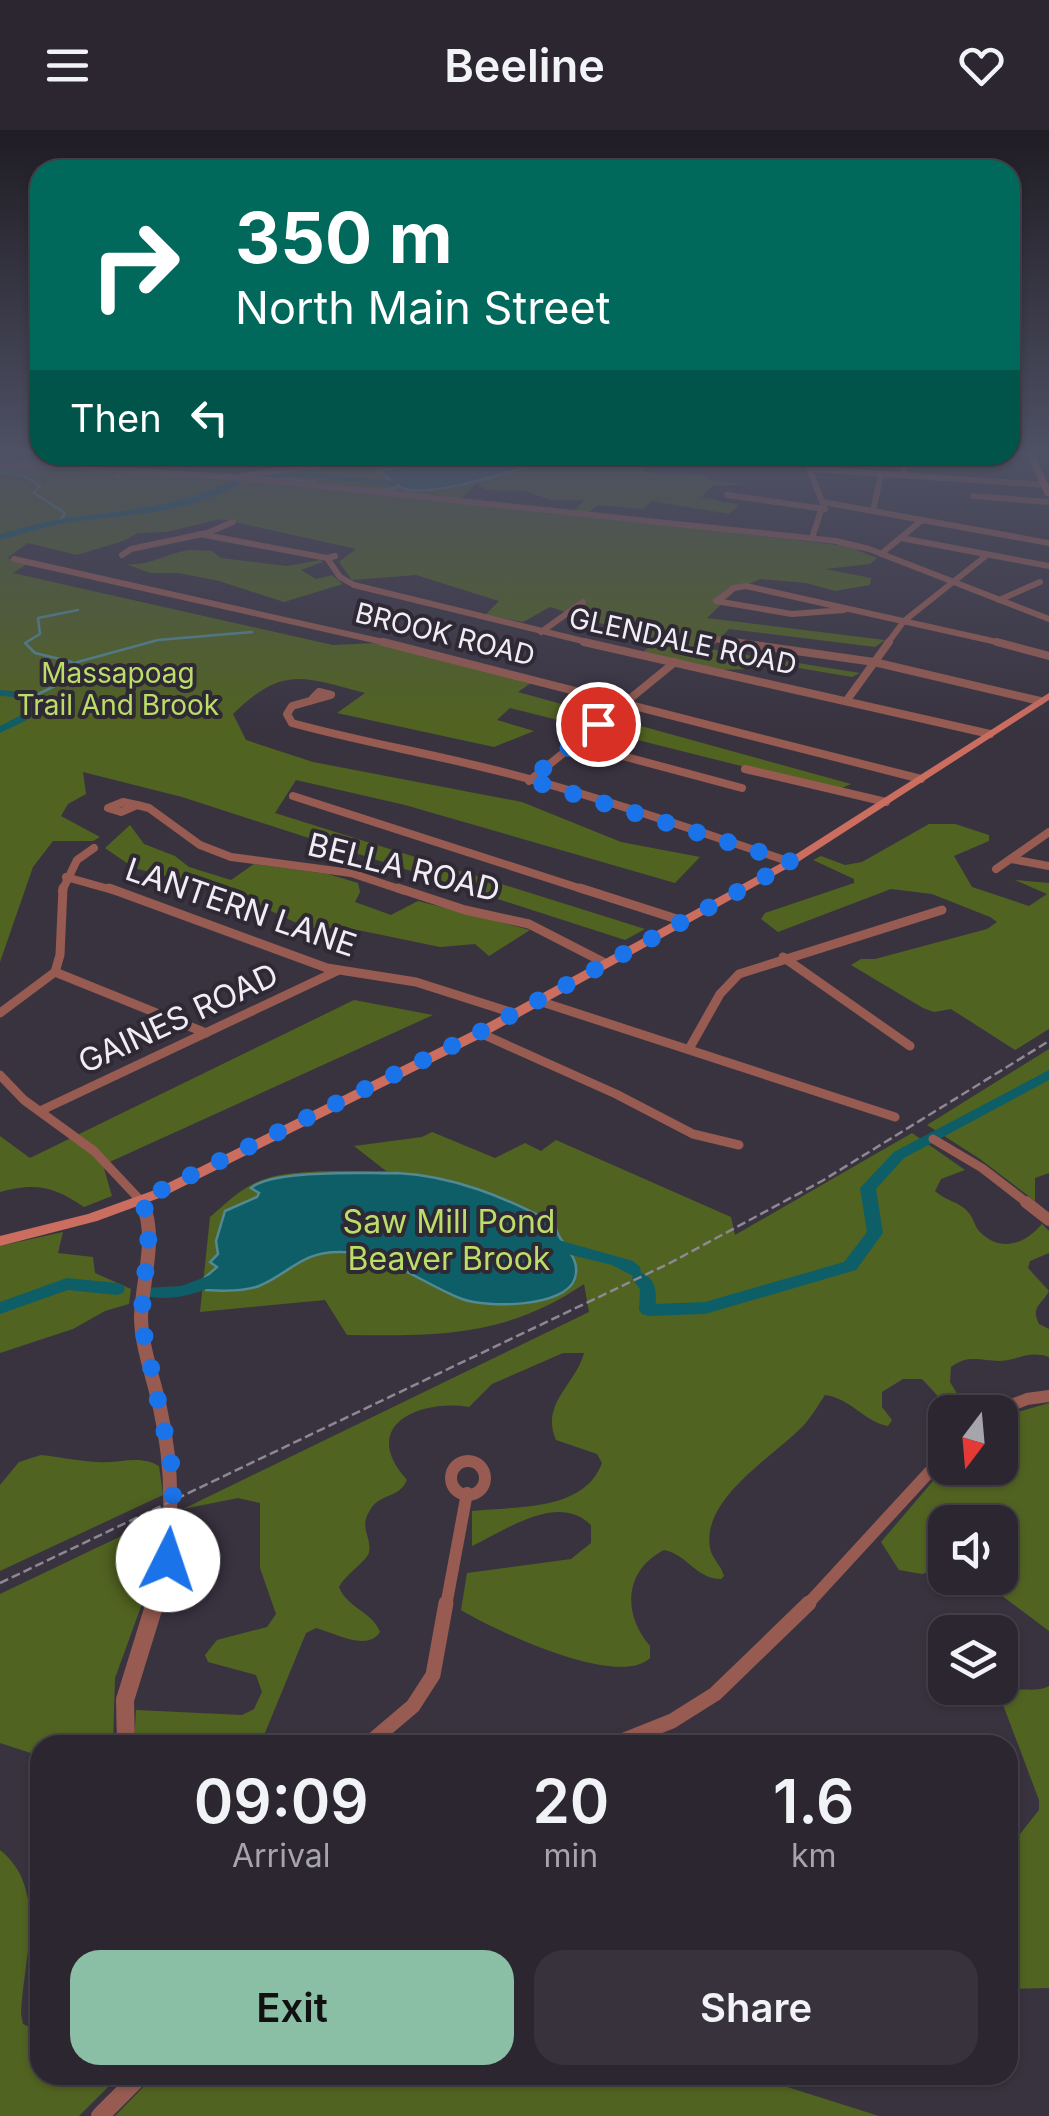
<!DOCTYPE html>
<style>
:root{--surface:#2b2630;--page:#37323c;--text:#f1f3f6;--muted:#a6a5ab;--line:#47434c;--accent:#8abfa5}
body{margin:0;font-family:Inter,sans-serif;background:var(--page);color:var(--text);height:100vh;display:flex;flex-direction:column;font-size:38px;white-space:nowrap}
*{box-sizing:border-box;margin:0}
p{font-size:32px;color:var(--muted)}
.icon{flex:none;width:55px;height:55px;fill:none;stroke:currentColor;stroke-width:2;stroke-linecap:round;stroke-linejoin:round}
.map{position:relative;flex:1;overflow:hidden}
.drawer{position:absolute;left:30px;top:1605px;width:988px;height:350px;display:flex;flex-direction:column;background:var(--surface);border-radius:30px;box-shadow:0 2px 8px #0004,0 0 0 2px var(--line)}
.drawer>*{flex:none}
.guide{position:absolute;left:30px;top:30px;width:990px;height:305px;border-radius:30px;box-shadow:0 2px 8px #0004,0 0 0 2px var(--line);background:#00695c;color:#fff;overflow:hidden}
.needle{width:65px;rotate:196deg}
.tools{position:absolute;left:928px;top:1265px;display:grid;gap:20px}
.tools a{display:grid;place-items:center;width:90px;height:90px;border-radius:20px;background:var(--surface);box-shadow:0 2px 8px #0004,0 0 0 2px var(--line);font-size:50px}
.pin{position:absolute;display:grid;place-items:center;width:85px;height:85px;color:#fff;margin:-42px;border:5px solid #fff;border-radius:50%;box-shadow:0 2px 10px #0007}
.me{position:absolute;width:110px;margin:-55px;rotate:4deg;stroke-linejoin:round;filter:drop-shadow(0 0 8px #0008)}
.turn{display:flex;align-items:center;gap:35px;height:210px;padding:0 40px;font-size:45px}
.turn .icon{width:130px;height:130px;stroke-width:2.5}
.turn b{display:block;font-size:70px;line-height:85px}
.then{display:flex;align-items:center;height:95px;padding:0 40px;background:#0003;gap:20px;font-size:38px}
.eta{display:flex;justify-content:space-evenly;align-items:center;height:170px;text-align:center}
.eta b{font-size:60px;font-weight:600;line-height:70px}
.primary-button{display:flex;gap:20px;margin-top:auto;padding:20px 40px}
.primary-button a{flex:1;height:115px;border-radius:30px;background:var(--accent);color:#111;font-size:40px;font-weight:600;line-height:115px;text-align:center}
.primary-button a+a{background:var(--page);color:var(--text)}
header{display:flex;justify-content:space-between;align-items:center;height:130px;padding:0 40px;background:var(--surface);font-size:45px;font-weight:600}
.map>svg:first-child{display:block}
.green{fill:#516321}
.water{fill:#0e5e67;stroke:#528992;stroke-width:2.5}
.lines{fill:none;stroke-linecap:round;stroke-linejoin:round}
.stream{stroke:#528992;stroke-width:2.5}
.river{fill:#0e5e67;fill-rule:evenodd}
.minor-far4{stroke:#975b51;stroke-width:6}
.minor-far3{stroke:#975b51;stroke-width:8}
.minor-far2{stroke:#975b51;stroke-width:9}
.minor-far1{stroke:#975b51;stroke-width:12}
.minor{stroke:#975b51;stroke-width:15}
.tertiary-far3{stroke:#975b51;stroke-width:6}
.tertiary-far2{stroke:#975b51;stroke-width:10}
.tertiary-far1{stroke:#975b51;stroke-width:14}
.tertiary{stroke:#975b51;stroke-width:18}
.secondary{fill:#cb6d5f;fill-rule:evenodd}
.rail{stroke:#8d8893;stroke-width:2.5;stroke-dasharray:9 4;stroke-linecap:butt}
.route{stroke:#1a73e8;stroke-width:18;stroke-dasharray:0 32.4}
.labels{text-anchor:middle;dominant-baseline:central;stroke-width:8;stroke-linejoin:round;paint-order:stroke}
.far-street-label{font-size:28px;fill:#f0edf5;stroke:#2e2935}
.far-park-label{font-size:28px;fill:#bcde69;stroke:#2e2935}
.street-label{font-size:32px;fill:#f0edf5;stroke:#2e2935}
.park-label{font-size:32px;fill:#bcde69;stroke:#2e2935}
</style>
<header><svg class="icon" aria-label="menu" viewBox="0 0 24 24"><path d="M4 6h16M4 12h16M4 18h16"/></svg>Beeline<svg class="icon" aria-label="heart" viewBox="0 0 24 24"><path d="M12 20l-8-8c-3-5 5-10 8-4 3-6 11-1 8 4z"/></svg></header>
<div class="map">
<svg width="1049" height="1986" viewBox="0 0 1049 1986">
<rect width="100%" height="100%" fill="#393340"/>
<g class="green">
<path d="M447,325H744L652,327L644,342L703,345L711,350L747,354L713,356L701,367L739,375L729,384L652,371L643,379L598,375L588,383L573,382L584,370H551L525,361L486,360L477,353L459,371L847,416L877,428L870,434L825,439L871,448L870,455L835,461L806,453L760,449L736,460L707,488L885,510L875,517L729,499L710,519L860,543L852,547L769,533L748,539L716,540L643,522L656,511L550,477L523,492L485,485L499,471L416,445L352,450L339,432L356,419L221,389L166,402L138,403L123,411L77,425L28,413L7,428L27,434L13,443L333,515L375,513L531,553L518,562L851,654L837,660L510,578L497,590L534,601L494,617L337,583L365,563C304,547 283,535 233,584L246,610L313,632L522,672L621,712L700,727L675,753L405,675L296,650L275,683L645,799L625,810L182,667L83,642L86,664L68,674L61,686L100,707L93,711H53L33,737L0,832V339L38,336L223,347L302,336H353L386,328L401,332Z"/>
<path d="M190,420L212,421L221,428L287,436L320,430L323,432L301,440L316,449L332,445L343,454L284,472L219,451L179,443H150L126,434C151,436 166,423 190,420Z"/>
<polygon points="929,694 955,694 989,705 989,711 954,726 972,757 1029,776 1047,764 1015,750 1049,753 1049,899 1015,920 951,879 934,882 923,878 851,835 861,829 875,829 987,799 997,792 990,787 932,764 891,759 778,802 761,789 765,783 854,753 854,749 813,730 821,726 845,735 862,732"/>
<polygon points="130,695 144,714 175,726 189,737 231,750 254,734 328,744 358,753 360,762 355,772 391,785 418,771 530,800 489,826 475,814 440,817 353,799 307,798 235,764 134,738 105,718"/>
<path d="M354,870L433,885L103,1035L112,1066L84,1077C54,1057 37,1052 0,1062V1006L30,1028Z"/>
<polygon points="1049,919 1049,1043 1035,1048 1035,1071 980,1029 927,995"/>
<path d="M432,1002L495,1028L525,1013L541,1021L556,1010L731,1087L735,1105L912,1003L965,1040L941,1049L935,1061C944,1070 960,1072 968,1082C974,1088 974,1096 980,1102C1001,1123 1025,1114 1042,1094L1049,1101V1123L1030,1131L1028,1138L1049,1161C1042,1175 1030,1176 1039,1194L1049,1199V1227C1029,1220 1018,1230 1000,1231C980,1231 969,1224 951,1237L950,1252L964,1275L963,1282L949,1278L922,1249H903L882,1262V1277L892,1290L888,1296C865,1292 850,1268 825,1265C818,1275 811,1288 802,1297C774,1326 701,1369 710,1418C712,1429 721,1435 724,1446L721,1449C696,1449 687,1424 664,1420C623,1441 623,1485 650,1516V1528C618,1559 494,1500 461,1480L467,1443L571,1429L591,1413V1395C558,1362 506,1400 472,1416V1381C516,1376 584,1382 602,1333L597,1324L556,1310C540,1274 576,1254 584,1223H563L492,1254L469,1277C419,1269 358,1296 407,1350C399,1368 383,1363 372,1377C357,1398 372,1405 369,1422C369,1429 345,1445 339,1457C347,1478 373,1482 380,1502C367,1522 335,1503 316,1498L306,1503L260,1615H204L189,1610L134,1615L136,1580L242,1585L254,1579L262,1562L256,1545L208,1532L205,1525L217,1510L267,1497L276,1484L260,1438V1373L238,1368L183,1379L589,1182L584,1154C506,1207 438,1206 347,1205L325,1170L200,1182L210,1087C224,1075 237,1062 253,1054C284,1037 350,1042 386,1041L354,1016L422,1007Z"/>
<polygon points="63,1102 58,1123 93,1127 95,1143 131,1159 129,1174 105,1181 73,1199 0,1223 0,1116"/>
<polygon points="1049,1273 1049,1501 978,1448 1000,1448 1000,1392 945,1392 945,1437 922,1444 899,1440 881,1412 945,1337 1000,1338 1000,1287"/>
<path d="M41,1325C59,1327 78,1331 97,1332C118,1334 139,1324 159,1336L163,1365L0,1441V1355L19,1332Z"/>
<polygon points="161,1387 151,1449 115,1548 113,1615 40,1615 40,1626 0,1613 0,1464"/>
<path d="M1049,1556V1858L1008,1859V1719L1039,1680V1670L1002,1572L1003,1564C1018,1555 1035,1564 1049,1556Z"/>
<path d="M0,1720C49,1759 23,1829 21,1884L23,1894L40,1902V1945H120L79,1986H0Z"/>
<polygon points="155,1945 749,1945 879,1986 115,1986"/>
</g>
<g class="water">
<path d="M467,325H535L547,331C515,340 435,367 405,359C396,356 386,347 379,341Z"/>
<path d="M397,1043C454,1046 505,1067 555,1094C557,1114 582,1125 575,1148C566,1178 487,1178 462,1169C425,1155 384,1122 342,1122C301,1121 292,1142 259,1156C243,1162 221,1161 206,1160L202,1150L217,1137L210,1132L218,1124L216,1111L225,1081L257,1067L259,1063L251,1058C273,1039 365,1044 397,1043Z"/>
</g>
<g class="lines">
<g class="stream">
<path d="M0,342C15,343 28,346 40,356L34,363L65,383L59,392"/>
<polyline points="266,346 315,352"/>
<polyline points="118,348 119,344"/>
<polyline points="382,360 396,358"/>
<polyline points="72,532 35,523 25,513 40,504 38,488 78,480"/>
<polyline points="34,566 57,555 74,540 74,533 158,510 252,502"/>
</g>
<g class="river">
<polygon points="306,343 394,351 398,353 394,355 306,347 252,349 248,347 252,345"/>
<path d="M239,348L246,350C192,386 121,384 60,394C40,398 20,405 0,410V404C20,399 41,392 62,389C127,379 178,378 239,348Z"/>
<polygon points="0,560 36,563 41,576 35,586 0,603 0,596 27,582 31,576 28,568 0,566"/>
<path d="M1049,940V950L904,1028L876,1059L883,1103L856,1140L705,1184L648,1186L642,1184L639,1180L640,1159L632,1149L633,1146L612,1135L559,1122L547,1114L549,1110L555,1109L633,1131L640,1137L641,1143C656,1148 656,1161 656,1174L705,1172L844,1132L867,1102L860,1058L894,1022Z"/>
<path d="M219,1142L225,1144L227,1148L225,1152C198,1163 174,1172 145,1166L143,1162L145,1158L181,1156Z"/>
<polygon points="67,1148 117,1153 123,1155 125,1159 123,1163 117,1165 68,1160 0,1184 0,1172"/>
</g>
<g class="minor-far4">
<polyline points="226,325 287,325"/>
<polyline points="341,325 367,327"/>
<polyline points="804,325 823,374 812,408"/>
<polyline points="810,339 1049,355"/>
<polyline points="903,345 905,333 920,325"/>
<path d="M238,347C288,337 339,336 389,325"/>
<polyline points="727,365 825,379"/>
<polyline points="973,366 1049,372"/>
<polyline points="823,372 1049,413"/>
<polyline points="873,381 881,344"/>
<polyline points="200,404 327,428"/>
<polyline points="901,408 1049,436"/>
<polyline points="881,424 922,390"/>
<polyline points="122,425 131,419 207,403 233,392"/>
<polyline points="335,426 327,428 340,447 354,455 595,514"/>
<polyline points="14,429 392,514"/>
<polyline points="999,470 1040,452"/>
<polyline points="844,480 792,484 716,471 734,458 746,456 1006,514"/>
<polyline points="541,502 583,472"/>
<polyline points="714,509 750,514"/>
<polyline points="887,514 904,491 987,425"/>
</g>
<g class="minor-far3">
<polyline points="383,512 921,649"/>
<polyline points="584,512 990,604"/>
<polyline points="733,512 874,532 1040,571"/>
<polyline points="997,512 1049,526"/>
<path d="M313,568L319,562L331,565L292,576L287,584L292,593C354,610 416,621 478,636C584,661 687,698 791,732"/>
<polyline points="847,570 889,512"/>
<polyline points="574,613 742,658"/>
<polyline points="745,639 886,672"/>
<polyline points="529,651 675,532"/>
<polyline points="293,666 588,761"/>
<polygon points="123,672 137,675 121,682 108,678"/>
<polyline points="137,675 149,678 200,715 231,727 351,743 405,761"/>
<polyline points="1011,729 1049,736"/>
<polyline points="996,739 1049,702"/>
<polyline points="66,747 116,761"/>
<polyline points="62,761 77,730 94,718"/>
</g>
<g class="minor-far2">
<polyline points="109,758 327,838 416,852 516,884"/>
<polyline points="398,758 465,780 529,794 605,833"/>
<polyline points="580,758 683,791"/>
<polyline points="783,827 910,916"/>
<polyline points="55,842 206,903"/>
<polyline points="539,871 895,987"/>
<polyline points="0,883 55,842 60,825 63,758"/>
<polyline points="480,903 616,964 693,1004 739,1015"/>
<polyline points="689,919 720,864 739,844 942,780"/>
<polyline points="0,945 24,970 94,1021 141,1071"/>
<polyline points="40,981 337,841"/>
<polyline points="933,1009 982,1038 1030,1075"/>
</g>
<g class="minor-far1">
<polyline points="1026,1072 1049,1090"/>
<polyline points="994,1282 1027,1269 1049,1266"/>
<circle cx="468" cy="1348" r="17"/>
<polyline points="446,1476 467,1363"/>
<polyline points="806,1476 945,1325"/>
</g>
<g class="minor">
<polyline points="367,1615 413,1576 433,1545 446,1473"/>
<polyline points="612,1615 672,1591 715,1564 809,1473"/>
</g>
<g class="tertiary-far3">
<polyline points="28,334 244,348 836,411 869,419 1049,489"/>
<polyline points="0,337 77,325"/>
</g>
<polyline class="tertiary-far2" points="141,1071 143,1075"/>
<path class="tertiary-far1" d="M142,1072C158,1108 142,1149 141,1187C141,1216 154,1249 160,1278C175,1346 174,1409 154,1476"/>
<g class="tertiary">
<polyline points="126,1615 125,1570 155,1473"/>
<polyline points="100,1986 141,1945"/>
</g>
<g class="secondary">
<polygon points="1025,320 1033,320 1049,357 1049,367 1045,365"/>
<polygon points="1049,563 1049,570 795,734 485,906 162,1067 97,1091 0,1116 0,1106 88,1084 152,1061 475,900 787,730"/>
</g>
<polyline class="rail" points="0,1453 670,1133 822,1051 1049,911"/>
</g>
<linearGradient id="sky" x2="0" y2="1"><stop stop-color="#1f1c23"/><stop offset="0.54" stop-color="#4e5064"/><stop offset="1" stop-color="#4e5064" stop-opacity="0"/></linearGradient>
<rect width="1049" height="598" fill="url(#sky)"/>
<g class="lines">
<polyline class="route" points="168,1430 173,1366 171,1332 141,1190 150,1091 141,1070 480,902 792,732 529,650 598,594"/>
</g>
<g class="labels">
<g class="far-street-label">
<text transform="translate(445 504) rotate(14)">BROOK ROAD</text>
<text transform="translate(683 511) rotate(12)">GLENDALE ROAD</text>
</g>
<g class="far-park-label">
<text x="118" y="543">Massapoag<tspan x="118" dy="32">Trail And Brook</tspan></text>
</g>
<g class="street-label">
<text transform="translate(404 737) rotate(14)">BELLA ROAD</text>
<text transform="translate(241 777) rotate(19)">LANTERN LANE</text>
<text transform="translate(178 888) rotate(-25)">GAINES ROAD</text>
</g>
<g class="park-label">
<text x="449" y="1091">Saw Mill Pond<tspan x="449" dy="37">Beaver Brook</tspan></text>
</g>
</g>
</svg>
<div class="tools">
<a><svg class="needle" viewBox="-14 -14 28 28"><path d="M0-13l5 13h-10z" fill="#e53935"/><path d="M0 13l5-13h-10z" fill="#a6a5ab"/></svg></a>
<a><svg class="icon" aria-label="sound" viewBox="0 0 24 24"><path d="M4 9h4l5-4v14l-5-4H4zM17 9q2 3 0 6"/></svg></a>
<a><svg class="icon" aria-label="layers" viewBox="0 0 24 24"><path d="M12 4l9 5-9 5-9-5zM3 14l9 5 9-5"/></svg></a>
</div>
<div class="pin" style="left:598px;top:594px;background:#d93025"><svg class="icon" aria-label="arrive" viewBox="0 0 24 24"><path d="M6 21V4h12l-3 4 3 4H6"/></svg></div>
<svg class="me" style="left:168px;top:1430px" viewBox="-20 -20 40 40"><circle r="19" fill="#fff"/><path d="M0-13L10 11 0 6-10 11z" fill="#1a73e8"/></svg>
<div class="guide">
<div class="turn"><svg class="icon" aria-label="right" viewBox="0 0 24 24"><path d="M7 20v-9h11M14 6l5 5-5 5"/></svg><div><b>350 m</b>North Main Street</div></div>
<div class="then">Then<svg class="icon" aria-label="left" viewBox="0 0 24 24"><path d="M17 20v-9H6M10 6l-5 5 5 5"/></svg></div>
</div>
<section class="drawer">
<div class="eta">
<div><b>09:09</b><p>Arrival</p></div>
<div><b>20</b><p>min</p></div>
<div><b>1.6</b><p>km</p></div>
</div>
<div class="primary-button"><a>Exit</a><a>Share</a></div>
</section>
</div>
